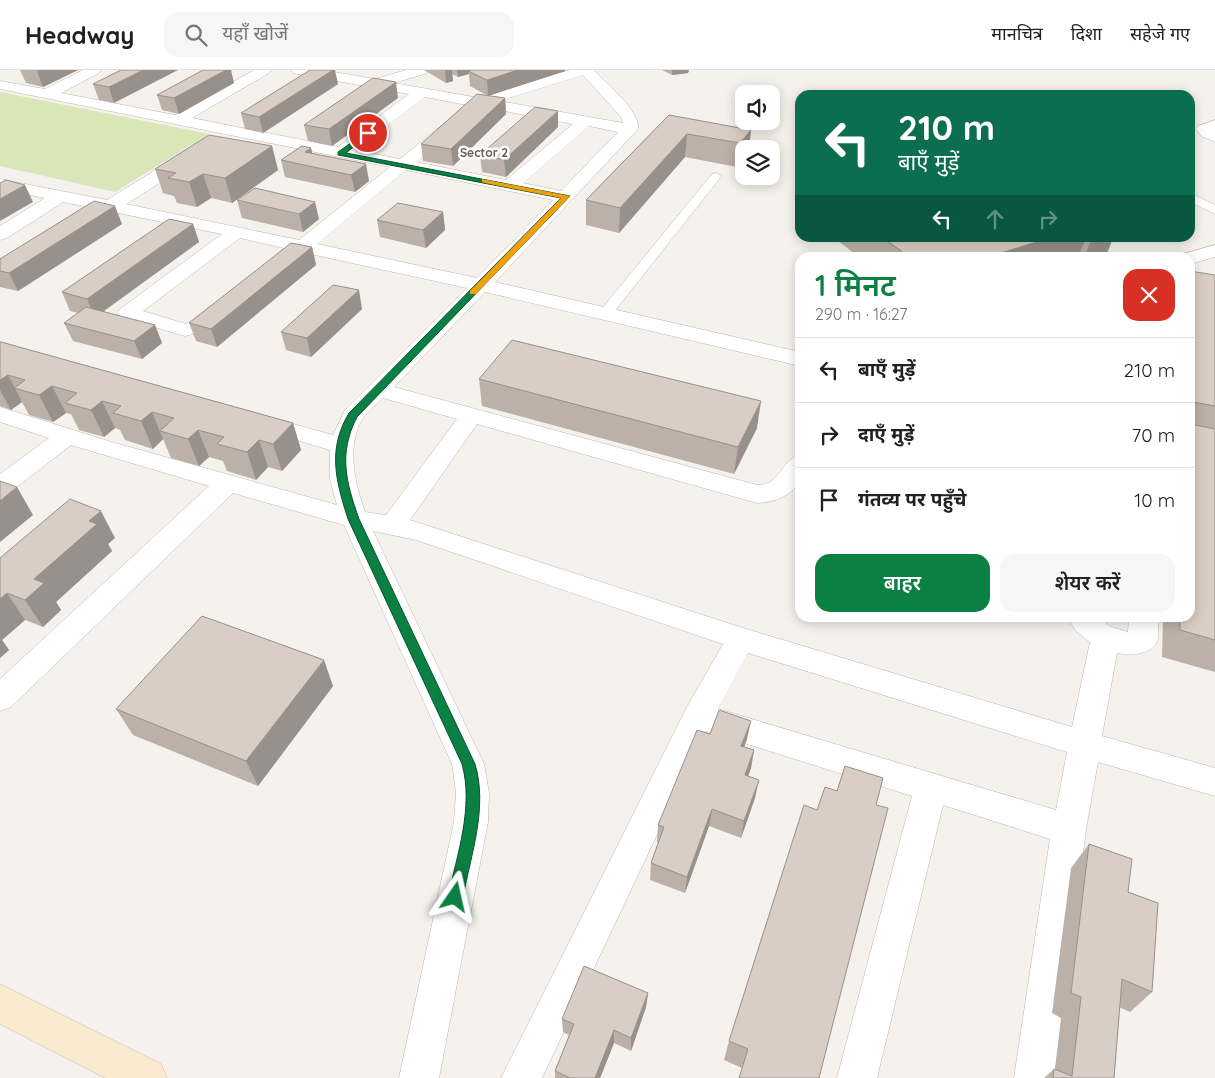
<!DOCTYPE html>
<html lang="hi">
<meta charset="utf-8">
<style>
:root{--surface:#fff;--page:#f6f6f6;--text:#202124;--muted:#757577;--line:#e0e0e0;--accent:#0b8043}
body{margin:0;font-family:Quicksand,"Noto Sans Devanagari",sans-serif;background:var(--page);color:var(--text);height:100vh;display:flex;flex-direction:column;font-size:19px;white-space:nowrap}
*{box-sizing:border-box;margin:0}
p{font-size:16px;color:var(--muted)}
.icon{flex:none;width:28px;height:28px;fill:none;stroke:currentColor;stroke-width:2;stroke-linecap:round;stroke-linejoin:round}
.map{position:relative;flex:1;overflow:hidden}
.sheet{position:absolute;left:795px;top:182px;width:400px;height:370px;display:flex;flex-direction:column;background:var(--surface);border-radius:15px;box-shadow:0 2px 12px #0003}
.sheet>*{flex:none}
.banner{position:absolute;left:795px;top:20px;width:400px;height:152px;border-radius:15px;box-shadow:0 2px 12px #0003;background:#0b6e4f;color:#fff;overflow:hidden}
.buttons{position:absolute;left:735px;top:15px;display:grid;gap:10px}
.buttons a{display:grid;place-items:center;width:45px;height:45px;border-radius:10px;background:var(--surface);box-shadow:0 2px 12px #0003;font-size:25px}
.pin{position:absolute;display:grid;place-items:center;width:42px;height:42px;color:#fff;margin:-21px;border:2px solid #fff;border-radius:50%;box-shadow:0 1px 5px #0007}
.me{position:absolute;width:55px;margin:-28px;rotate:11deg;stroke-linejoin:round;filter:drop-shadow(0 0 4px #0008)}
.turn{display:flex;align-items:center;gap:18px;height:105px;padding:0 20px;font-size:22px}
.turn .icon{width:65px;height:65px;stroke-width:2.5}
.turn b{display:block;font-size:35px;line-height:42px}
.lanes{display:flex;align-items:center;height:48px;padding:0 20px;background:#0003;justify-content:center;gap:25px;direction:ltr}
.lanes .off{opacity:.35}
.round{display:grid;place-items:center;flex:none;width:52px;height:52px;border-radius:15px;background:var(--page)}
.overview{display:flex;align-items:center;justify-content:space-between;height:85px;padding:0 20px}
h1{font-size:30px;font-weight:600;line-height:38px;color:var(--accent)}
.cta{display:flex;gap:10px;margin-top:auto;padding:10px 20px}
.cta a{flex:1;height:58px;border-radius:15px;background:var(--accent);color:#fff;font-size:20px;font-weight:600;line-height:58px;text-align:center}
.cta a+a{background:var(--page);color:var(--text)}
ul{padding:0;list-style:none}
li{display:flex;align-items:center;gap:15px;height:65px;padding:0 20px;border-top:1px solid var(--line)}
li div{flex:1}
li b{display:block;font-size:19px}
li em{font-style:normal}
header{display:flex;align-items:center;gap:30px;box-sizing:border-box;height:70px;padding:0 25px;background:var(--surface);border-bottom:1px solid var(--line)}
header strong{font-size:24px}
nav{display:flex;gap:28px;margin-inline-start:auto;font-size:18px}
.search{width:350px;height:45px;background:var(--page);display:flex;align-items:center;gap:12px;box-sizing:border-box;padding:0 18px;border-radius:15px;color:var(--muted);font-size:19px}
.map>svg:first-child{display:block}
.green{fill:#d8e6b8}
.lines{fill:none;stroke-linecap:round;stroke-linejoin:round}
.lane-casing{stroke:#c0b7af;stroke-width:1}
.street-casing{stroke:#c0b7af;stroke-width:1}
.secondary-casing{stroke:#d1bc9f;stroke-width:1}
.lane{fill:#fff;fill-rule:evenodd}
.street{fill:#fff;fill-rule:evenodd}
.secondary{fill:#fbeacf;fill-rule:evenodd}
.wall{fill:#bbb1a9}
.shaded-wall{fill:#98908a}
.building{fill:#d9cec5;stroke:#98908a}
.route{fill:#0b8043;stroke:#07532c}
.slow{fill:#f59e0b}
.labels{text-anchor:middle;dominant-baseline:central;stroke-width:5;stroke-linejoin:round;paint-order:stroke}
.far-neighbourhood-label{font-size:12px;font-weight:bold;fill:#6b5d52;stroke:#fff}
</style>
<header>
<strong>Headway</strong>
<div class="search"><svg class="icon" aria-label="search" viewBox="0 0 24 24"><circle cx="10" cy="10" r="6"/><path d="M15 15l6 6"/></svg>यहाँ खोजें</div>
<nav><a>मानचित्र</a><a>दिशा</a><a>सहेजे गए</a></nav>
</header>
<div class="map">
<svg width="1215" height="1008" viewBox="0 0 1215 1008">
<rect width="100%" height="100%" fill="#f5f1ec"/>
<polygon class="green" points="0,22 209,64 115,122 0,96"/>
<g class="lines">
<g class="lane-casing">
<g id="lane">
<polygon points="716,103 722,106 720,108 610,247 600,247 598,244 600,241 712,104"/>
<polygon points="1190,123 1215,135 1215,144 1190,132"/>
</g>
</g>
<g class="street-casing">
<g id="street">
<path d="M83,0H101L99,3L61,23L175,45L254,0H271L269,3L192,48L338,77L409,24L298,4L293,3L291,0H322L375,9L406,0H429L427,3L394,13L479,28L570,0H594C606,13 641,42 638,59L495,212L800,282V296L485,222L394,317L757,415C782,415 780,390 800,385V412C789,427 775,432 757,433L477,354L410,450L743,558L1072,657L1090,572L1076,561L1068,548H1099L1111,557L1128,562L1129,548H1157C1158,554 1159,562 1158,568C1155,585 1130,586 1117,583L1102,666L1215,698V726L1098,692L1086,759L1054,1008H1014L1050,769L943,735L877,1008H837L912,726L706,661L542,1008H501L687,637L723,574L416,470L373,461L484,694L489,723L488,752L439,1008H399L454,752L456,723L452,694L344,455L233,423L11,637L0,641V609L209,416L71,375L9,423L0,425V404L49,368L0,352V337L108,371L337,435L330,409V380L253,357L249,352L253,347L261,345L333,365L345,340L467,218L306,183C299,189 295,191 285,189L282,185L288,179L240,168L143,241L186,254C200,246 211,229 228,234L231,238L228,242L201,262L185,266L120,247L117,243L120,239L222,164L113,142L101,147L95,146L92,142L94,138L63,132L7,168L0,170V156L45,128L0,119V109L107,130L183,83H195L197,87L195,91L126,134L299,170L390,97L0,19V11L45,19ZM583,5L621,47L623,53L499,31ZM425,27L467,35L400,89L355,80ZM483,37L573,54L506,110L416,92ZM589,56L618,62L561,121L523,113ZM406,100L553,130L477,208L317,174ZM383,328L457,349L386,445L365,442C355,414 345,374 364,347C369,340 377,334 383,328ZM748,583L1067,682L1056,740L718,639Z"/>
<polygon points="1215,50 1215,72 1201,66 1196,59 1198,56"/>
<polygon points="1215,175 1215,187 1190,194 1190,188 1181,188 1183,184"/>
</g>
</g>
<g class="secondary-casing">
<polygon id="secondary" points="0,914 161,994 167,1008 105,1008 0,954"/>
</g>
<use href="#lane" class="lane"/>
<use href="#street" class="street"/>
<use href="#secondary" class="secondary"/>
</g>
<g class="wall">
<polygon points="20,0 78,0 43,17 26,13"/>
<polygon points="121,0 114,33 99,30 93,14"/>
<polygon points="424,0 565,0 565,1 488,26 470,16 469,4 458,7 452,4 453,11 446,13"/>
<polygon points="662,0 689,0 688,3 672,5"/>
<polygon points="234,13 179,44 162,40 157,25"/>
<polygon points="338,14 263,63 245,59 241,43"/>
<polygon points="398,28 332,76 308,71 304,55"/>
<polygon points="505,28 506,44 453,96 423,91 421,74"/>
<polygon points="669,45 751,60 749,79 744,79 737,97 685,87 619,163 586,155 586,130"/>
<polygon points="558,57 506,107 482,102 480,85"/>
<polygon points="272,76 278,100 232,133 211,128 197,137 177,133 174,126 163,123 155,99"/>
<polygon points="311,78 312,83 369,111 355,122 285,107 281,90"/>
<polygon points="237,130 319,149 303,162 242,148"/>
<polygon points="443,142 445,160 426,178 380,167 377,150"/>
<polygon points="122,154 18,221 0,217 0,189"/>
<polygon points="193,154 199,172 103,242 155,255 162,273 142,289 73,271 64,253 78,243 70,241 62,222"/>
<polygon points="838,168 1113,168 1107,183 1093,188 860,188 837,170"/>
<polygon points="312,177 316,195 217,277 196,271 189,253"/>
<polygon points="1190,201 1215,205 1215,602 1162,587 1163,548 1190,548"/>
<polygon points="362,239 311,287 286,280 281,262"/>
<polygon points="0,272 293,353 301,380 282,401 268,397 256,410 227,401 223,391 209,387 199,396 171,388 163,369 153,379 125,370 120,360 115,358 104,367 79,360 71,344 66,343 53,352 29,345 22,332 11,340 0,336"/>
<polygon points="479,309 757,358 734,404 482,336"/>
<polygon points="115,468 108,474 112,481 56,532 61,540 43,557 25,550 2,570 9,580 0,588 0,488"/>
<polygon points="1027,548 1036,548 1035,550"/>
<polygon points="333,616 258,716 133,665 116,639"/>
<polygon points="710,664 747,669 744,677 754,680 751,698 748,706 755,728 741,768 709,756 685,823 650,810 651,793 658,773 657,772 658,755"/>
<polygon points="845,696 883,708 742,998 724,990 729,971 837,721"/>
<polygon points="1089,774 1128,822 1152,922 1130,942 1119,937 1114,1008 1044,1008 1054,999 1055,999 1061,948 1052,943 1071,798"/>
<polygon points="648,923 646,937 631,981 614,973 600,1008 555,1008 555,1001 569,965 563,962 562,949"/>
</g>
<g class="shaded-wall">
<polygon points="40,0 78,0 43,17 37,1"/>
<polygon points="143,0 178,0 114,33 109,17"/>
<polygon points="226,0 231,0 234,13 179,44 174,28"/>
<polygon points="333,0 335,0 338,14 263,63 259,47"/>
<polygon points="445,0 452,0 453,11 446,13"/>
<polygon points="457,0 472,0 468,1 469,4 458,7"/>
<polygon points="518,0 565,0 565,1 488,26 487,10"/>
<polygon points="672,0 689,0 688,3 672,5"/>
<polygon points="396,12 398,28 332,76 329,59"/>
<polygon points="505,28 506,44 453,96 451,79"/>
<polygon points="558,41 558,57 506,107 504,90"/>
<polygon points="751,60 749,79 744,79 744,89 737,97 740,73"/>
<polygon points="687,64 685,87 619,163 620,138"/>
<polygon points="272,76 278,100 232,133 225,108"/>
<polygon points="311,78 315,95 305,82"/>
<polygon points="366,94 369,111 355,122 351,105"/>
<polygon points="203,104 211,128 197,137 189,112"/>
<polygon points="25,115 33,132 0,151 0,129"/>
<polygon points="315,132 319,149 303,162 299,144"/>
<polygon points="115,136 122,154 18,221 9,203"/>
<polygon points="443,142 445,160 426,178 423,160"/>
<polygon points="193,154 199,172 95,247 87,229"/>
<polygon points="1050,168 1086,168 1078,187 984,188"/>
<polygon points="1092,168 1113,168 1107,183 1093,188 1084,188"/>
<polygon points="312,177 316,195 217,277 211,259"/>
<polygon points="359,220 362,239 311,287 307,268"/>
<polygon points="155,255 162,273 142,289 134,271"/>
<polygon points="8,305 22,332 11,340 0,320 0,310"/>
<polygon points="52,316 66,343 53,352 39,325"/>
<polygon points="102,331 115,358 104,367 91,340"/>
<polygon points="761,331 757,358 734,404 738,377"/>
<polygon points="152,342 163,369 153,379 141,351"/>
<polygon points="293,353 301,380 282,401 273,374"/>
<polygon points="198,360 209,387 199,396 188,369"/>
<polygon points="259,370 268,397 256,410 247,382"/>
<polygon points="17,417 33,445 0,472 0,431"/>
<polygon points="101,441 115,468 108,474 112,481 56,532 61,540 43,557 25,530 34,509 89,451"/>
<polygon points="7,523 25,550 2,570 9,580 0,588 0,529"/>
<polygon points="324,590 333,616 258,716 246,691"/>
<polygon points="751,651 747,669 738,694 741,676"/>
<polygon points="754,680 751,698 742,723 745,705"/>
<polygon points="759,710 755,728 741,768 744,751"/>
<polygon points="712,739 709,756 685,823 687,807"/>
<polygon points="648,923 646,937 631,981 631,968"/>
<polygon points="614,960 614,973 600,1008 595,1008"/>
</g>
<g class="building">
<polygon points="121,0 143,0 109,17 93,14"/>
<polygon points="203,0 226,0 174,28 157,25"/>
<polygon points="310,0 333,0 259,47 241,43"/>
<polygon points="471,0 518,0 487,10 468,1"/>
<polygon points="373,8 396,12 329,59 304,55"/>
<polygon points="477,24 505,28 451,79 421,74"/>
<polygon points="535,37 558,41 504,90 480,85"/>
<polygon points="669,45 751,60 740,73 687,64 620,138 586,130"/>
<polygon points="209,65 272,76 225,108 203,104 189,112 168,108 176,103 155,99"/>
<polygon points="302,76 311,78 305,82 366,94 351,105 281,90"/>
<polygon points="6,110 25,115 0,129 0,113"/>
<polygon points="255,118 315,132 299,144 237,130"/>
<polygon points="94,131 115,136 9,203 0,201 0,189"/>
<polygon points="398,133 443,142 423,160 377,150"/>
<polygon points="169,149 193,154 87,229 62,222"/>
<polygon points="883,168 1050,168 984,188 911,188"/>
<polygon points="291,173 312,177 211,259 189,253"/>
<polygon points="1190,201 1215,205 1215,336 1193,332 1193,318 1190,318 1190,236 1193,236 1192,227 1190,227"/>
<polygon points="333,215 359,220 307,268 281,262"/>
<polygon points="86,237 155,255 134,271 64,253"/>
<polygon points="512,270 761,331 738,377 479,309"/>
<polygon points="0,272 1,272 293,353 273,374 259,370 247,382 217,374 224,367 198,360 188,369 160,361 174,348 152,342 141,351 113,343 121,336 102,331 91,340 65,333 77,323 52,316 39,325 14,318 25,310 8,305 0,310"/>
<polygon points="1191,354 1215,359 1215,570 1180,560 1180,548 1190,548 1190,364 1191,364"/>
<polygon points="0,411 17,417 0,431"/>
<polygon points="70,429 101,441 89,451 97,454 34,509 44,513 25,530 7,523 0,529 0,488"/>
<polygon points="202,546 324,590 246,691 116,639"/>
<polygon points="719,640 751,651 741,676 754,680 745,705 759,710 744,751 712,739 687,807 651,793 664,757 658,755 697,660 710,664"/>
<polygon points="845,696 883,708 876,735 888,738 819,1008 739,1008 748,979 729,971 804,735 817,740 825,717 837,721"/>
<polygon points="1089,774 1132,789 1128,822 1158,833 1152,922 1122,909 1114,1008 1053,1008 1054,999 1072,1006 1081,927 1071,923"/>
<polygon points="584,896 648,923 631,968 614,960 595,1008 570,1008 555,1001 574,954 562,949"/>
</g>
<path class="route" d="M368,61L370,62V64L346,83L570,126L357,347C338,384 346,412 359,449L475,694C488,737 471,784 463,827L461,832L455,834L450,832L448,827C457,785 474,737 462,694L348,449C336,411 327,380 349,343L561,128L338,85V82Z"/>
<polygon class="slow" points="482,109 570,126 476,224 470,224 470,221 561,128 485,113 482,112"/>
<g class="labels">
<g class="far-neighbourhood-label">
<text x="484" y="82">Sector 2</text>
</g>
</g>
</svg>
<div class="buttons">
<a><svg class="icon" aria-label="sound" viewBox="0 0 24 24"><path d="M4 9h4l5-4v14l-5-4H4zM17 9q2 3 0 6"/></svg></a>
<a><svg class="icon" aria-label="layers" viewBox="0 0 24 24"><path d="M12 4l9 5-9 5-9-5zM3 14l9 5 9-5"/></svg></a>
</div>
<div class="pin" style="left:368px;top:63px;background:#d93025"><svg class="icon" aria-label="arrive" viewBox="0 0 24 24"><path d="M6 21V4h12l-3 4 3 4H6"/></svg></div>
<svg class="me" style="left:455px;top:827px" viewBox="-20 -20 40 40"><path d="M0-17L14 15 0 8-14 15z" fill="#0b8043" stroke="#fff" stroke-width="4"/></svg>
<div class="banner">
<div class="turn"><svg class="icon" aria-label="left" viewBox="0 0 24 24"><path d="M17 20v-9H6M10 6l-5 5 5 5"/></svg><div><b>210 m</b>बाएँ मुड़ें</div></div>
<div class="lanes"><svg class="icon" aria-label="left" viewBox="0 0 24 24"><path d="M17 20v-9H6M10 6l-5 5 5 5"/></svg><svg class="icon off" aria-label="ahead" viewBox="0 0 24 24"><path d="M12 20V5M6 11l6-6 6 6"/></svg><svg class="icon off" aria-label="right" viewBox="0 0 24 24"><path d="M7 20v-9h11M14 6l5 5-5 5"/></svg></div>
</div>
<section class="sheet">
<div class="overview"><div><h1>1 मिनट</h1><p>290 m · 16:27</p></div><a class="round" style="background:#d93025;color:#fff"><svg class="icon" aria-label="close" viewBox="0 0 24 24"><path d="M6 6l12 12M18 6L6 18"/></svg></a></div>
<ul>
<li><svg class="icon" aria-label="left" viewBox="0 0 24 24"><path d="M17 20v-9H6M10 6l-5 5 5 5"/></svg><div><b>बाएँ मुड़ें</b></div><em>210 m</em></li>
<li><svg class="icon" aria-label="right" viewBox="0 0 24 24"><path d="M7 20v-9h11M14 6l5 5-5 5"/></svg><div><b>दाएँ मुड़ें</b></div><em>70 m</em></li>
<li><svg class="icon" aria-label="arrive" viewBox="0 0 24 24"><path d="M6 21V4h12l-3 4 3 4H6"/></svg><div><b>गंतव्य पर पहुँचे</b></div><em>10 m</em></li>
</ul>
<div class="cta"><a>बाहर</a><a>शेयर करें</a></div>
</section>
</div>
